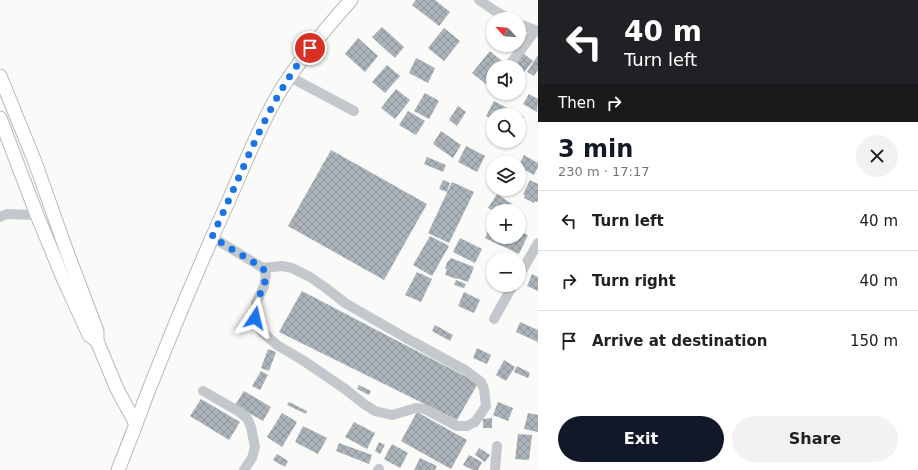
<!DOCTYPE html>
<meta charset="utf-8">
<style>
:root{--surface:#fff;--page:#f2f2f2;--text:#202124;--muted:#757577;--line:#e0e0e0;--accent:#111827}
body{margin:0;font-family:"DejaVu Sans",sans-serif;background:var(--page);color:var(--text);height:100vh;display:flex;flex-direction:column;font-size:15px;white-space:nowrap}
*{box-sizing:border-box;margin:0}
p{font-size:13px;color:var(--muted)}
.icon{flex:none;width:22px;height:22px;fill:none;stroke:currentColor;stroke-width:2;stroke-linecap:round;stroke-linejoin:round}
.map{position:relative;flex:1;overflow:hidden}
.panel{display:flex;flex-direction:column;background:var(--surface);width:380px}
.panel>*{flex:none}
.banner{background:#202124;color:#fff;overflow:hidden}
.needle{width:26px;rotate:296deg}
.controls{position:absolute;left:486px;top:12px;display:grid;gap:8px}
.controls a{display:grid;place-items:center;width:40px;height:40px;border-radius:50%;background:var(--surface);box-shadow:0 1px 3px #0004;font-size:20px}
.pin{position:absolute;display:grid;place-items:center;width:34px;height:34px;color:#fff;margin:-17px;border:2px solid #fff;border-radius:50%;box-shadow:0 1px 4px #0007}
.me{position:absolute;width:44px;margin:-22px;rotate:10deg;stroke-linejoin:round;filter:drop-shadow(0 0 3px #0008)}
.turn{display:flex;align-items:center;gap:14px;height:84px;padding:0 20px;font-size:18px}
.turn .icon{width:52px;height:52px;stroke-width:2.5}
.turn b{display:block;font-size:28px;line-height:34px}
.then{display:flex;align-items:center;height:38px;padding:0 20px;background:#0003;gap:8px;font-size:15px}
.round{display:grid;place-items:center;flex:none;width:42px;height:42px;border-radius:21px;background:var(--page)}
.headline{display:flex;align-items:center;justify-content:space-between;height:68px;padding:0 20px}
h1{font-size:24px;font-weight:700;line-height:30px;color:var(--accent)}
.button{display:flex;gap:8px;margin-top:auto;padding:8px 20px}
.button a{flex:1;height:46px;border-radius:24px;background:var(--accent);color:#fff;font-size:16px;font-weight:700;line-height:46px;text-align:center}
.button a+a{background:var(--page);color:var(--text)}
ul{padding:0;list-style:none}
li{display:flex;align-items:center;gap:12px;height:60px;padding:0 20px;border-top:1px solid var(--line)}
li div{flex:1}
li b{display:block;font-size:15px}
li em{font-style:normal}
main{display:flex;flex:1;min-height:0}
.map>svg:first-child{display:block}
.building{fill:url(#building-cross-hatch)}
.lines{fill:none;stroke-linecap:round;stroke-linejoin:round}
.major-casing{stroke:#b5babe;stroke-width:15}
.minor{stroke:#c3c8cc;stroke-width:10}
.major{stroke:#fff;stroke-width:13}
.route{stroke:#1a73e8;stroke-width:7;stroke-dasharray:0 12.6}
</style>
<main>
<div class="map">
<svg width="538" height="470" viewBox="0 0 538 470">
<defs>
<pattern id="building-cross-hatch" width="8" height="8" patternUnits="userSpaceOnUse"><rect width="8" height="8" fill="#aab3b9"/><path d="M0 0l8 8M0 8l8-8" fill="none" stroke="#8e969c"/></pattern>
</defs>
<rect width="100%" height="100%" fill="#fafaf8"/>
<g class="building">
<polygon points="416,0 435,0 450,12 439,26 412,5"/>
<polygon points="382,27 404,47 395,58 372,37"/>
<polygon points="444,28 460,41 444,61 428,48"/>
<polygon points="358,38 378,56 365,72 345,54"/>
<polygon points="490,51 505,64 502,67 493,67 493,78 487,85 472,73"/>
<polygon points="523,53 533,61 521,76 519,74 519,67 512,67"/>
<polygon points="538,55 538,70 534,76 527,72"/>
<polygon points="416,58 435,68 428,83 409,73"/>
<polygon points="387,65 400,76 385,93 372,82"/>
<polygon points="396,89 410,100 395,119 381,108"/>
<polygon points="425,93 439,101 429,119 414,111"/>
<polygon points="529,94 538,99 537,112 523,104"/>
<polygon points="494,101 524,117 519,126 519,115 493,115 493,120 486,116"/>
<polygon points="458,106 466,112 457,126 449,120"/>
<polygon points="408,111 425,121 416,135 399,125"/>
<polygon points="441,131 461,145 453,158 433,144"/>
<polygon points="466,146 485,156 477,172 458,162"/>
<polygon points="331,150 427,204 384,280 288,226"/>
<polygon points="524,155 538,163 538,167 534,175 519,167 519,165"/>
<polygon points="427,157 446,165 443,172 424,164"/>
<polygon points="443,180 450,183 447,192 439,189"/>
<polygon points="530,180 538,184 538,202 535,201 534,203 524,198 525,195 523,194"/>
<polygon points="452,182 474,192 449,243 428,233"/>
<polygon points="497,194 512,204 507,211 494,211 488,208"/>
<polygon points="493,220 493,237 519,237 519,231 528,235 519,254 485,238"/>
<polygon points="430,236 449,246 432,276 413,265"/>
<polygon points="460,238 482,249 475,263 453,252"/>
<polygon points="451,258 474,267 468,282 457,278 457,279 445,275 447,269 445,269 448,260 449,261"/>
<polygon points="417,272 432,279 421,302 405,295"/>
<polygon points="532,274 538,277 538,291 527,286"/>
<polygon points="456,280 466,284 464,288 454,285"/>
<polygon points="302,291 478,383 457,420 279,332"/>
<polygon points="464,292 480,300 474,313 458,306"/>
<polygon points="520,322 538,330 538,342 516,332"/>
<polygon points="435,325 453,335 450,341 432,331"/>
<polygon points="477,348 491,355 487,364 473,358"/>
<polygon points="268,349 276,352 269,371 261,368"/>
<polygon points="504,360 515,367 506,381 496,375"/>
<polygon points="517,366 530,373 528,378 514,372"/>
<polygon points="261,371 268,375 260,390 252,386"/>
<polygon points="359,385 371,391 369,395 357,389"/>
<polygon points="244,391 271,407 263,421 235,405"/>
<polygon points="201,399 240,422 229,440 190,416"/>
<polygon points="289,402 307,411 306,414 287,405"/>
<polygon points="498,402 513,408 508,421 493,415"/>
<polygon points="417,412 467,440 451,469 401,441"/>
<polygon points="282,413 297,422 282,447 267,437"/>
<polygon points="528,413 538,415 538,432 524,429"/>
<polygon points="492,418 492,428 483,428 483,419"/>
<polygon points="354,422 375,433 367,449 345,437"/>
<polygon points="303,426 327,438 318,454 295,442"/>
<polygon points="518,434 532,435 529,460 515,459"/>
<polygon points="379,442 385,445 380,454 375,451"/>
<polygon points="339,443 372,455 369,464 336,451"/>
<polygon points="392,444 408,453 400,468 384,459"/>
<polygon points="479,448 490,455 485,462 475,455"/>
<polygon points="277,454 288,461 285,467 273,460"/>
<polygon points="469,455 482,462 478,470 473,470 463,465"/>
<polygon points="420,458 437,466 435,470 414,470"/>
</g>
<g class="lines">
<g class="major-casing">
<g id="major">
<polyline points="0,76 35,162 67,252 97,331 97,341 117,389 136,424"/>
<polyline points="0,118 37,215 63,278 89,335 97,341"/>
<path d="M118,470C128,446 137,421 146,397C172,331 199,266 228,202C244,166 259,127 279,93C300,59 325,29 351,0"/>
</g>
</g>
<g class="minor">
<polyline points="479,0 492,9 509,19"/>
<polyline points="519,24 538,31"/>
<polyline points="508,67 535,31"/>
<polyline points="290,77 354,111"/>
<polyline points="0,217 7,214 37,215"/>
<polyline points="212,237 263,268 266,275 264,286 256,303 255,319 261,331 277,345 304,361 345,389 364,404 375,411 392,415 416,408 425,409 457,426 467,426 475,422 486,406 484,389 481,382 465,370 406,338 345,303 326,288 310,277 292,268 282,266 263,268"/>
<polyline points="519,276 538,243"/>
<polyline points="494,319 513,285"/>
<polyline points="203,391 238,411 247,418 251,427 255,447 252,458 244,470"/>
<polyline points="378,470 379,469"/>
<polyline points="495,470 497,446"/>
</g>
<use href="#major" class="major"/>
</g>
<g class="lines">
<path class="route" d="M255,318C255,313 255,307 257,302C261,289 269,283 263,268L212,237C222,215 232,193 242,170C261,127 281,84 310,48"/>
</g>
</svg>
<div class="controls">
<a><svg class="needle" viewBox="-14 -14 28 28"><path d="M0-13l5 13h-10z" fill="#e53935"/><path d="M0 13l5-13h-10z" fill="#757577"/></svg></a>
<a><svg class="icon" aria-label="sound" viewBox="0 0 24 24"><path d="M4 9h4l5-4v14l-5-4H4zM17 9q2 3 0 6"/></svg></a>
<a><svg class="icon" aria-label="search" viewBox="0 0 24 24"><circle cx="10" cy="10" r="6"/><path d="M15 15l6 6"/></svg></a>
<a><svg class="icon" aria-label="layers" viewBox="0 0 24 24"><path d="M12 4l9 5-9 5-9-5zM3 14l9 5 9-5"/></svg></a>
<a>+</a>
<a>−</a>
</div>
<div class="pin" style="left:310px;top:48px;background:#d93025"><svg class="icon" aria-label="arrive" viewBox="0 0 24 24"><path d="M6 21V4h12l-3 4 3 4H6"/></svg></div>
<svg class="me" style="left:255px;top:318px" viewBox="-20 -20 40 40"><path d="M0-17L14 15 0 8-14 15z" fill="#1a73e8" stroke="#fff" stroke-width="4"/></svg>
</div>
<section class="panel">
<div class="banner">
<div class="turn"><svg class="icon" aria-label="left" viewBox="0 0 24 24"><path d="M17 20v-9H6M10 6l-5 5 5 5"/></svg><div><b>40 m</b>Turn left</div></div>
<div class="then">Then<svg class="icon" aria-label="right" viewBox="0 0 24 24"><path d="M7 20v-9h11M14 6l5 5-5 5"/></svg></div>
</div>
<div class="headline"><div><h1>3 min</h1><p>230 m · 17:17</p></div><a class="round"><svg class="icon" aria-label="close" viewBox="0 0 24 24"><path d="M6 6l12 12M18 6L6 18"/></svg></a></div>
<ul>
<li><svg class="icon" aria-label="left" viewBox="0 0 24 24"><path d="M17 20v-9H6M10 6l-5 5 5 5"/></svg><div><b>Turn left</b></div><em>40 m</em></li>
<li><svg class="icon" aria-label="right" viewBox="0 0 24 24"><path d="M7 20v-9h11M14 6l5 5-5 5"/></svg><div><b>Turn right</b></div><em>40 m</em></li>
<li><svg class="icon" aria-label="arrive" viewBox="0 0 24 24"><path d="M6 21V4h12l-3 4 3 4H6"/></svg><div><b>Arrive at destination</b></div><em>150 m</em></li>
</ul>
<div class="button"><a>Exit</a><a>Share</a></div>
</section>
</main>
